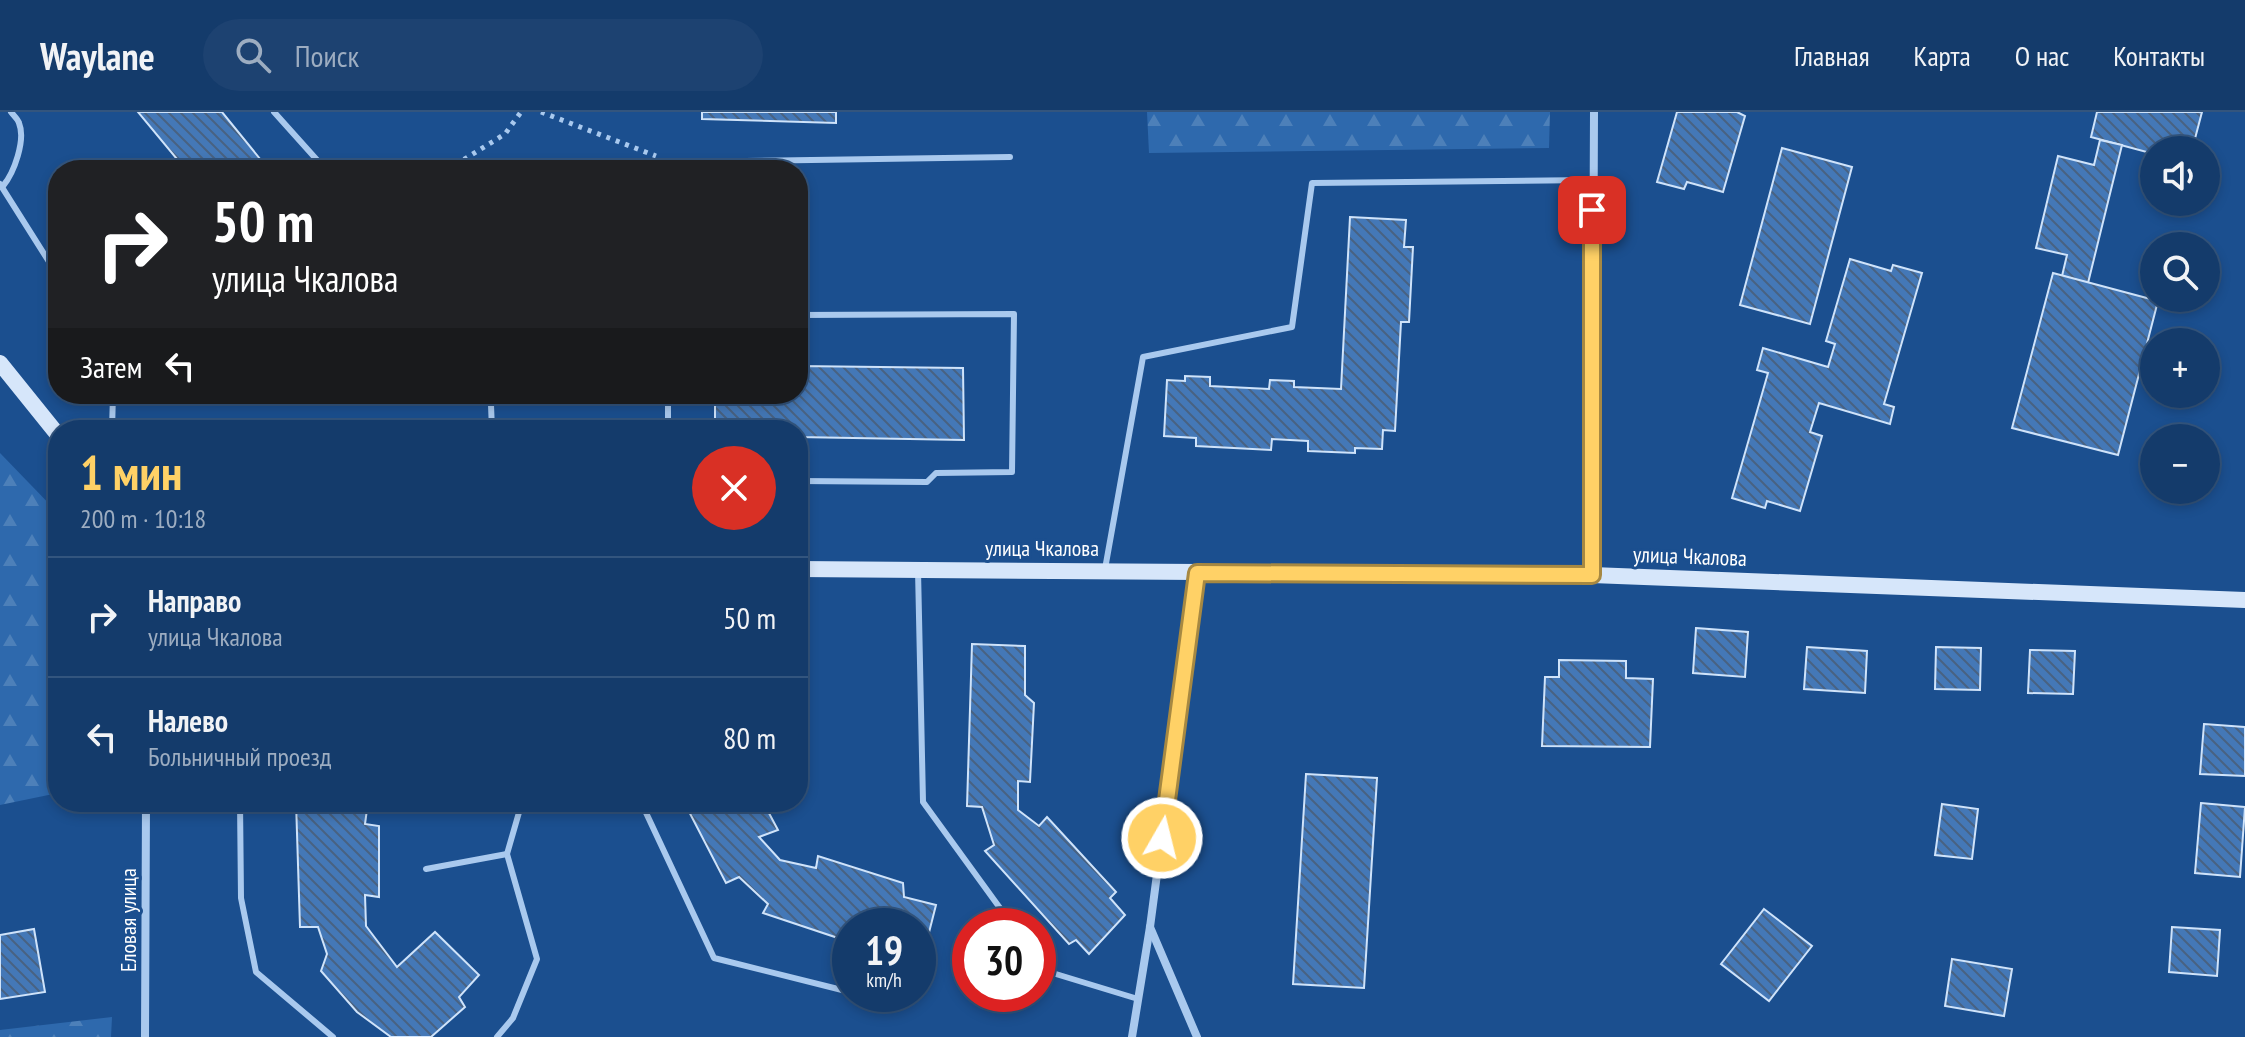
<!DOCTYPE html>
<html lang="ru">
<meta charset="utf-8">
<style>
:root{--surface:#143b6b;--page:#1d4271;--text:#f1f3f6;--muted:#9dadc1;--line:#33557e;--accent:#ffd166}
body{margin:0;font-family:"PT Sans Narrow",sans-serif;background:var(--page);color:var(--text);height:100vh;display:flex;flex-direction:column;font-size:30px;white-space:nowrap}
*{box-sizing:border-box;margin:0}
p{font-size:26px;color:var(--muted)}
.icon{flex:none;width:44px;height:44px;fill:none;stroke:currentColor;stroke-width:2;stroke-linecap:round;stroke-linejoin:round}
.map{position:relative;flex:1;overflow:hidden}
.side{position:absolute;left:48px;top:308px;width:760px;height:392px;display:flex;flex-direction:column;background:var(--surface);border-radius:32px;box-shadow:0 4px 12px #0003,0 0 0 2px var(--line)}
.side>*{flex:none}
.hud{position:absolute;left:48px;top:48px;width:760px;height:244px;border-radius:32px;box-shadow:0 4px 12px #0003,0 0 0 2px var(--line);background:#202124;color:#fff;overflow:hidden}
.controls{position:absolute;left:2140px;top:24px;display:grid;gap:16px}
.controls a{display:grid;place-items:center;width:80px;height:80px;border-radius:50%;background:var(--surface);box-shadow:0 4px 12px #0003,0 0 0 2px var(--line);font-size:40px}
.speed{position:absolute;left:832px;top:796px;display:flex;gap:16px;font-size:40px;font-weight:700;text-align:center}
.speed>*{display:grid;place-content:center;width:104px;height:104px;border-radius:50%;background:var(--surface);box-shadow:0 4px 12px #0003,0 0 0 2px var(--line);line-height:1}
.speed small{font-size:20px;font-weight:400}
.speed .limit{border:12px solid #d22;background:#fff;color:#111}
.pin{position:absolute;display:grid;place-items:center;width:68px;height:68px;color:#fff;margin:-34px;border-radius:16px;box-shadow:0 4px 12px #0006}
.me{position:absolute;width:88px;margin:-44px;rotate:8deg;stroke-linejoin:round;filter:drop-shadow(0 0 6px #0008)}
.turn{display:flex;align-items:center;gap:28px;height:168px;padding:0 32px;font-size:36px}
.turn .icon{width:104px;height:104px;stroke-width:2.5}
.turn b{display:block;font-size:56px;line-height:68px}
.then{display:flex;align-items:center;height:76px;padding:0 32px;background:#0003;gap:16px;font-size:30px}
.round{display:grid;place-items:center;flex:none;width:84px;height:84px;border-radius:42px;background:var(--page)}
.headline{display:flex;align-items:center;justify-content:space-between;height:136px;padding:0 32px}
h1{font-size:48px;font-weight:800;line-height:60px;color:var(--accent)}
ul{padding:0;list-style:none}
li{display:flex;align-items:center;gap:24px;height:120px;padding:0 32px;border-top:2px solid var(--line)}
li div{flex:1}
li b{display:block;font-size:30px}
li em{font-style:normal}
header{display:flex;align-items:center;gap:48px;box-sizing:border-box;height:112px;padding:0 40px;background:var(--surface);border-bottom:2px solid var(--line)}
header strong{font-size:38px}
nav{display:flex;gap:44px;margin-inline-start:auto;font-size:28px}
.search{width:560px;height:72px;background:var(--page);display:flex;align-items:center;gap:20px;box-sizing:border-box;padding:0 28px;border-radius:44px;color:var(--muted);font-size:30px}
.map>svg:first-child{display:block}
.forest{fill:url(#forest-firs)}
.building{fill:url(#building-back-hatch);stroke:#cfe3fa;stroke-width:2}
.lines{fill:none;stroke-linecap:round;stroke-linejoin:round}
.path{stroke:#a9c9ee;stroke-width:5;stroke-dasharray:4 6;stroke-linecap:butt}
.service{stroke:#a9c9ee;stroke-width:6}
.minor{stroke:#a9c9ee;stroke-width:8}
.secondary{stroke:#d6e6fa;stroke-width:16}
.route-casing{stroke:#a68842;stroke-width:20}
.route{stroke:#ffd166;stroke-width:14}
.labels{text-anchor:middle;dominant-baseline:central;stroke-width:6;stroke-linejoin:round;paint-order:stroke}
.street-label{font-size:22px;fill:#fff;stroke:#1b4f8f}
</style>
<header>
<strong>Waylane</strong>
<div class="search"><svg class="icon" aria-label="search" viewBox="0 0 24 24"><circle cx="10" cy="10" r="6"/><path d="M15 15l6 6"/></svg>Поиск</div>
<nav><a>Главная</a><a>Карта</a><a>О нас</a><a>Контакты</a></nav>
</header>
<div class="map">
<svg width="2245" height="925" viewBox="0 0 2245 925">
<defs>
<pattern id="forest-firs" width="22" height="20" patternUnits="userSpaceOnUse" patternTransform="scale(2)"><rect width="22" height="20" fill="#2e69ad"/><path d="M5 1l3.5 6h-7zM16 11l3.5 6h-7z" fill="#4d80b9"/></pattern>
<pattern id="building-back-hatch" width="6" height="6" patternUnits="userSpaceOnUse" patternTransform="scale(2)"><rect width="6" height="6" fill="#4478b7"/><path d="M-1 5l2 2M0 0l6 6M5-1l2 2" fill="none" stroke="#486282"/></pattern>
</defs>
<rect width="100%" height="100%" fill="#1b4f8f"/>
<g class="forest">
<polygon points="1147,0 1550,0 1549,36 1149,41"/>
<polygon points="0,341 58,401 58,681 0,693"/>
<polygon points="112,905 111,925 0,925 0,918"/>
</g>
<g class="building">
<polygon points="138,0 222,0 269,58 186,58"/>
<polygon points="702,0 836,0 836,11 702,7"/>
<polygon points="1677,0 1737,0 1745,4 1723,80 1687,70 1684,77 1657,70"/>
<polygon points="2097,0 2202,0 2192,38 2154,38 2154,42 2091,25"/>
<polygon points="2100,28 2122,33 2088,171 2062,164 2067,143 2036,136 2058,44 2094,53"/>
<polygon points="1782,36 1852,55 1810,212 1740,193"/>
<polygon points="1350,105 1406,108 1404,135 1413,135 1409,210 1401,210 1395,319 1383,318 1382,337 1355,336 1355,341 1308,339 1308,329 1272,327 1271,338 1196,334 1196,326 1164,324 1167,268 1185,269 1185,264 1210,265 1210,274 1269,277 1270,268 1294,269 1294,275 1341,277"/>
<polygon points="1850,147 1891,159 1893,153 1922,161 1884,292 1894,295 1890,312 1819,291 1810,320 1822,324 1800,399 1767,389 1765,396 1732,386 1768,261 1757,258 1763,236 1828,255 1835,232 1826,229"/>
<polygon points="2053,161 2158,189 2118,343 2012,316"/>
<polygon points="798,254 963,256 964,328 798,325 798,318 715,318 715,282 798,282"/>
<polygon points="1696,516 1748,520 1745,565 1693,561"/>
<polygon points="972,532 1025,534 1025,583 1034,591 1030,670 1018,669 1018,698 1039,714 1047,705 1116,780 1110,786 1125,803 1089,842 1076,828 1069,832 985,739 994,733 982,695 967,694"/>
<polygon points="798,535 804,536 800,601 798,601"/>
<polygon points="1807,535 1867,539 1865,581 1804,577"/>
<polygon points="1936,535 1981,536 1980,578 1935,577"/>
<polygon points="2030,538 2075,539 2073,582 2028,581"/>
<polygon points="1559,548 1626,549 1626,566 1653,567 1650,635 1542,634 1545,565 1559,565"/>
<polygon points="2204,612 2245,615 2245,664 2200,662"/>
<polygon points="1306,662 1377,666 1364,876 1293,872"/>
<polygon points="296,690 368,690 365,712 379,714 379,785 365,783 366,814 397,855 435,820 479,863 459,885 465,895 431,925 391,925 357,900 321,859 327,842 318,815 300,815"/>
<polygon points="684,690 763,690 778,718 759,725 780,748 816,756 818,744 903,771 904,785 936,793 923,844 918,843 918,814 850,814 850,830 763,801 768,792 739,765 726,771"/>
<polygon points="2201,691 2245,695 2240,765 2195,761"/>
<polygon points="1942,692 1978,697 1972,747 1935,743"/>
<polygon points="1764,797 1812,834 1769,889 1721,852"/>
<polygon points="2172,815 2220,818 2217,864 2169,860"/>
<polygon points="34,817 45,880 0,887 0,823"/>
<polygon points="1952,847 2012,857 2004,904 1945,894"/>
</g>
<g class="lines">
<g class="path">
<polyline points="541,0 656,44"/>
<polyline points="447,58 505,22 521,0"/>
</g>
<g class="service">
<polyline points="274,0 326,58"/>
<polyline points="672,58 672,50 1010,45"/>
<polyline points="0,72 58,164"/>
<path d="M3,74C14,61 26,28 19,11C18,7 14,4 11,0"/>
<polyline points="798,203 1014,202 1012,360 936,361 927,370 798,369"/>
<polyline points="488,282 491,293 492,318"/>
<polyline points="112,318 113,282"/>
<polyline points="668,318 668,282"/>
<polyline points="1105,457 1143,245 1292,215 1312,71 1592,68"/>
<polyline points="918,458 923,690 1013,814"/>
<polyline points="240,690 241,786 256,860 333,925"/>
<polyline points="641,690 714,846 850,880"/>
<polyline points="426,757 507,742"/>
<polyline points="1038,848 1046,859 1138,887"/>
<polyline points="859,882 868,884"/>
<polyline points="497,925 513,906 537,847 507,742 522,690"/>
</g>
<g class="minor">
<polyline points="1592,463 1594,0"/>
<polyline points="1150,815 1197,925"/>
<polyline points="145,925 146,690"/>
<polyline points="1132,925 1150,815 1197,461"/>
</g>
<g class="secondary">
<polyline points="0,251 58,323"/>
<polyline points="798,457 1592,463 2245,488"/>
</g>
</g>
<g class="lines">
<g class="route-casing">
<polyline id="route" points="1162,726 1197,461 1592,463 1592,98"/>
</g>
<use href="#route" class="route"/>
</g>
<g class="labels">
<g class="street-label">
<text x="1042" y="436">улица Чкалова</text>
<text transform="translate(1690 444) rotate(2)">улица Чкалова</text>
<text transform="translate(128 808) rotate(-90)">Еловая улица</text>
</g>
</g>
</svg>
<div class="controls">
<a><svg class="icon" aria-label="sound" viewBox="0 0 24 24"><path d="M4 9h4l5-4v14l-5-4H4zM17 9q2 3 0 6"/></svg></a>
<a><svg class="icon" aria-label="search" viewBox="0 0 24 24"><circle cx="10" cy="10" r="6"/><path d="M15 15l6 6"/></svg></a>
<a>+</a>
<a>−</a>
</div>
<div class="speed"><div>19<small>km/h</small></div><div class="limit">30</div></div>
<div class="pin" style="left:1592px;top:98px;background:#d93025"><svg class="icon" aria-label="arrive" viewBox="0 0 24 24"><path d="M6 21V4h12l-3 4 3 4H6"/></svg></div>
<svg class="me" style="left:1162px;top:726px" viewBox="-20 -20 40 40"><circle r="17" fill="#ffd166" stroke="#fff" stroke-width="3"/><path d="M0-11L8 9 0 5-8 9z" fill="#fff"/></svg>
<div class="hud">
<div class="turn"><svg class="icon" aria-label="right" viewBox="0 0 24 24"><path d="M7 20v-9h11M14 6l5 5-5 5"/></svg><div><b>50 m</b>улица Чкалова</div></div>
<div class="then">Затем<svg class="icon" aria-label="left" viewBox="0 0 24 24"><path d="M17 20v-9H6M10 6l-5 5 5 5"/></svg></div>
</div>
<section class="side">
<div class="headline"><div><h1>1 мин</h1><p>200 m · 10:18</p></div><a class="round" style="background:#d93025;color:#fff"><svg class="icon" aria-label="close" viewBox="0 0 24 24"><path d="M6 6l12 12M18 6L6 18"/></svg></a></div>
<ul>
<li><svg class="icon" aria-label="right" viewBox="0 0 24 24"><path d="M7 20v-9h11M14 6l5 5-5 5"/></svg><div><b>Направо</b><p>улица Чкалова</p></div><em>50 m</em></li>
<li><svg class="icon" aria-label="left" viewBox="0 0 24 24"><path d="M17 20v-9H6M10 6l-5 5 5 5"/></svg><div><b>Налево</b><p>Больничный проезд</p></div><em>80 m</em></li>
</ul>
</section>
</div>
